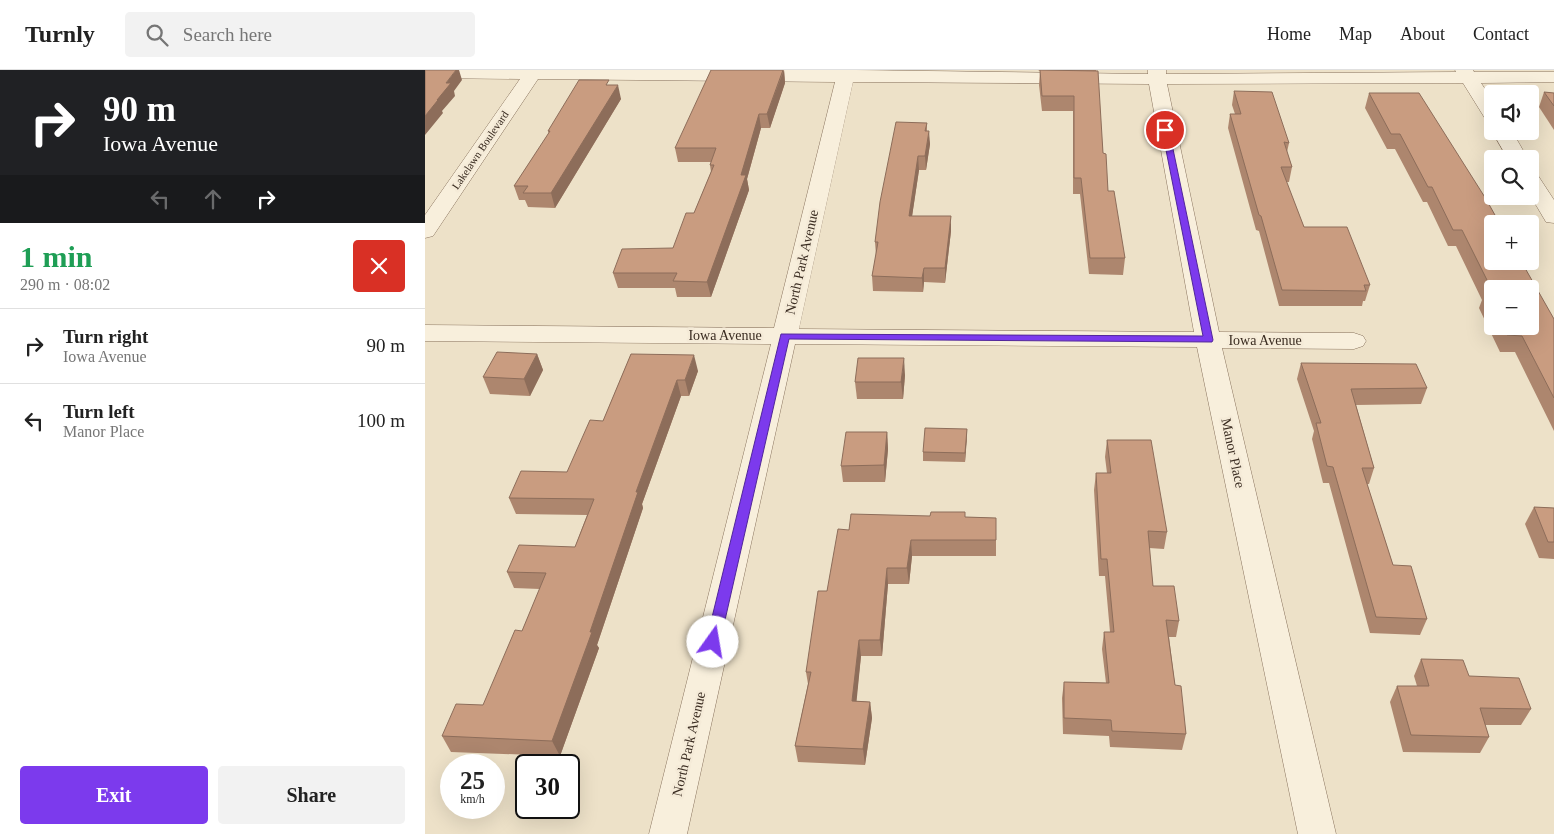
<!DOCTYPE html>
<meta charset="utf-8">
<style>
:root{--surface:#fff;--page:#f2f2f2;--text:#222;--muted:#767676;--line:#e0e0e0;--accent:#7c3aed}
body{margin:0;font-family:Georgia,serif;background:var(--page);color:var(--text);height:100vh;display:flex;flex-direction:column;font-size:19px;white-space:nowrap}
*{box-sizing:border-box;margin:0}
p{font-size:16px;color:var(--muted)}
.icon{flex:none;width:28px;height:28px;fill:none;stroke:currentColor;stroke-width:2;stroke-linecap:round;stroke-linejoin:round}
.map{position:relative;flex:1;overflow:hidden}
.panel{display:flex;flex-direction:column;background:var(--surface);width:425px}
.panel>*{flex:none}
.banner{background:#202124;color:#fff;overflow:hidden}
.controls{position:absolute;left:1059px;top:15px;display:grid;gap:10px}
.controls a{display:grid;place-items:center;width:55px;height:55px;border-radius:5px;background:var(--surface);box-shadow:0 5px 20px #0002;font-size:25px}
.speed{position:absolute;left:15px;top:684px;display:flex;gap:10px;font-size:25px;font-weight:700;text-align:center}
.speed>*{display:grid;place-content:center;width:65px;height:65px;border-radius:50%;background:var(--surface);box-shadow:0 5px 20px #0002;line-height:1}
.speed small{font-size:12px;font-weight:400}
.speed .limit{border:2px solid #111;border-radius:8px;background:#fff;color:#111}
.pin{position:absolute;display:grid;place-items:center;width:42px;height:42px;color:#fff;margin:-21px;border:2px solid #fff;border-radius:50%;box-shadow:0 1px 5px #0007}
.me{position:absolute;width:55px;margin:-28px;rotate:13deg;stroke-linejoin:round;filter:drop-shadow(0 0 4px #0008)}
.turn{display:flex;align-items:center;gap:18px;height:105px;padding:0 20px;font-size:22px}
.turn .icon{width:65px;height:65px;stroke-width:2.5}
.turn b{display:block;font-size:35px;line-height:42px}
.lanes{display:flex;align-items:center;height:48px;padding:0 20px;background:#0003;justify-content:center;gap:25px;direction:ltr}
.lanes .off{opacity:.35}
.round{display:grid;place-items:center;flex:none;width:52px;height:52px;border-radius:5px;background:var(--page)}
.head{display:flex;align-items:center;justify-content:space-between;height:85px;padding:0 20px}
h1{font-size:30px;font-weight:800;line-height:38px;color:#1e9e55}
.primary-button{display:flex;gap:10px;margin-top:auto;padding:10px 20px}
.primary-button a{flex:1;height:58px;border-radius:5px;background:var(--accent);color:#fff;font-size:20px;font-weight:800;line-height:58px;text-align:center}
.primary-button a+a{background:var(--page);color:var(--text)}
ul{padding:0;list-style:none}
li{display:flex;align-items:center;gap:15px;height:75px;padding:0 20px;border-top:1px solid var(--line)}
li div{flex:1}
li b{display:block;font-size:19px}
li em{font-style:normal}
header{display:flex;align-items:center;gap:30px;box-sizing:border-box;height:70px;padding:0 25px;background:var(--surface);border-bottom:1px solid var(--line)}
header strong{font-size:24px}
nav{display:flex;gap:28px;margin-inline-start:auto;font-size:18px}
.search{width:350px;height:45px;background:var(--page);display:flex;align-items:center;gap:12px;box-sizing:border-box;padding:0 18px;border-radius:5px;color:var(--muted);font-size:19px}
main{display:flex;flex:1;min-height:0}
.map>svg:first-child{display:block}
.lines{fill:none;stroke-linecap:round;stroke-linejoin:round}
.minor-casing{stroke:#89735e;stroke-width:1}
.minor{fill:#f8efdc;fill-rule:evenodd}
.wall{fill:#ad866e;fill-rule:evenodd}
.shaded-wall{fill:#8d6d5a}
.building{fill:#c99c80;stroke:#8d6d5a}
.route{fill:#7c3aed;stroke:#51269a}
.labels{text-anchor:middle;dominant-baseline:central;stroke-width:5;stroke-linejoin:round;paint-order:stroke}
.far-street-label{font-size:11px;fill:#3a2c21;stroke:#f5ebd8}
.street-label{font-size:14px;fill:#3a2c21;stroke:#f5ebd8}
</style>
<header>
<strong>Turnly</strong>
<div class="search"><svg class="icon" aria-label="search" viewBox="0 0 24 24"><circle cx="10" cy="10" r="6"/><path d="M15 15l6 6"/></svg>Search here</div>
<nav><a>Home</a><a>Map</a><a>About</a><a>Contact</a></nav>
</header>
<main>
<section class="panel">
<div class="banner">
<div class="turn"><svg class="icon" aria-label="right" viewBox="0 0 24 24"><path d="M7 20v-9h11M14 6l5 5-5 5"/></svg><div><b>90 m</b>Iowa Avenue</div></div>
<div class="lanes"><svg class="icon off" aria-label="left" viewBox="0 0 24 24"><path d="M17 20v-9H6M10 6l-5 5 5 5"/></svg><svg class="icon off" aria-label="ahead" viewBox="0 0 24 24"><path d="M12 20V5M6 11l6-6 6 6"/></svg><svg class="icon" aria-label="right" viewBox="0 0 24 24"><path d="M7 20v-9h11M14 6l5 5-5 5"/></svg></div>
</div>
<div class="head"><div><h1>1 min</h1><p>290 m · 08:02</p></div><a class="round" style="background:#d93025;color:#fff"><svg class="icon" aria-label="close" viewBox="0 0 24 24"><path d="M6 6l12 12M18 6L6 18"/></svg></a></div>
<ul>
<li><svg class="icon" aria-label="right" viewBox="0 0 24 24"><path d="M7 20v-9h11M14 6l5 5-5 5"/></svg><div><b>Turn right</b><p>Iowa Avenue</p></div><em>90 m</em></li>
<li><svg class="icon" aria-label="left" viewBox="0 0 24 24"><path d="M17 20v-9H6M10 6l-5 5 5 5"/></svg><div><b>Turn left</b><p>Manor Place</p></div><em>100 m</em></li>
</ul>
<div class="primary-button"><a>Exit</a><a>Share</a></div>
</section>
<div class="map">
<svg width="1129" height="764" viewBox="0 0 1129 764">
<rect width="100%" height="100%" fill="#ede1c8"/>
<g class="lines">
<g class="minor-casing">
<g id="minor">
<path d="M0,0H431L723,4V0H741V4L1031,2L1030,0H1048L1049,2H1129V12L1056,13L1068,31V52L1061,50L1038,13L742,14L794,262L929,263L938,266L941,271L938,276L929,279L797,278L911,764H873L772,277L370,274L262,764H224L346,274L0,271V255L349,258L410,12L113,9L8,166L0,168V145L95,9L0,8ZM428,12L724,14L769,262L374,259Z"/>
<polygon points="1067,61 1087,61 1103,89 1083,89"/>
<polygon points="1105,102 1112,104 1129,130 1129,153 1121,152 1105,125"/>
</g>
</g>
<use href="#minor" class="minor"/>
</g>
<g class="wall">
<polygon points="359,0 360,13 345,58 336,58 322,109 324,120 286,227 252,227 250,218 193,218 188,203 248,178 269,143 286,102 285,95 286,92 253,92 250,78"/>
<polygon points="613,0 671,0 678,83 683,121 700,188 698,205 664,204 655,124 648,124 648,41 617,41 614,15 615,1"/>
<polygon points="185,15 196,29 130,138 103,137 100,130 94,130 89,116 124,64 123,61"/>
<polygon points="809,21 864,73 862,82 867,97 864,112 861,112 879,157 945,215 940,231 938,231 937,236 854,236 834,161 831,160 803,58 805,44 810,44 807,35"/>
<polygon points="1119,22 1129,23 1129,60 1114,37"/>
<path d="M944,23L1129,249V361L1090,282H1075L1054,238L1057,230L1031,176H1023L1002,132H998L970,79H962L940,38ZM1068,219L1105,256H1068Z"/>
<polygon points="502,53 502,61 505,74 501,100 494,100 487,146 526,161 520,213 499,212 498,222 448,221 447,206 451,185 450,172"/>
<polygon points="112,284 118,300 105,326 65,324 58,307"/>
<polygon points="206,284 273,301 264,326 256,326 217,434 218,438 172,575 174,578 135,686 26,682 17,666 58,635 97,561 115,519 89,518 82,502 150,477 162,445 91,444 84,428 142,402 178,351"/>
<polygon points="876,293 1002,318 996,334 931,335 949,398 944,414 942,414 968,495 1002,549 995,565 945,563 904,413 898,413 887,369 889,361 872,309"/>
<polygon points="480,305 478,329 432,329 430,312"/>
<polygon points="542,359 540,392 498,391 498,382"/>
<polygon points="462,362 463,379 460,412 418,412 416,396"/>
<polygon points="682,370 742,462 739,479 724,478 728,516 754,551 751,567 744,567 750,615 761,664 757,680 685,677 684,666 638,664 637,628 639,612 681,613 677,579 679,562 685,562 680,506 674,506 669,420 671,403 682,403 680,387"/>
<polygon points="1109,437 1129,438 1129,489 1114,488 1100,454"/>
<polygon points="541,447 571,448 571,486 487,486 484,514 463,514 457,586 436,586 431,631 445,632 447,648 440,695 373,692 370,676 383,614 381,602 402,521 424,460"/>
<polygon points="996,589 1106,639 1096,655 1060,655 1064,667 1055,683 978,682 965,632 972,616 992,616 989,606"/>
</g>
<g class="shaded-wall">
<polygon points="31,0 34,0 37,10 29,21 30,26 17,41 18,43 0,65 0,46 12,30 21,13"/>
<polygon points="359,0 360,13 345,58 342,44"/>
<polygon points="193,15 196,29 130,138 126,123"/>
<polygon points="334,44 336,58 322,109 324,120 286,227 282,212"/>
<polygon points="504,61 505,74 501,100 500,86"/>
<polygon points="493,86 494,100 485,160 484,146"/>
<polygon points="526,146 526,161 520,213 520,198"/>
<polygon points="499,198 499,212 498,222 497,208"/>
<polygon points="112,284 118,300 105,326 99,309"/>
<polygon points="269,285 273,301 264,326 260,310"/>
<polygon points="479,288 480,305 478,329 476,312"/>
<polygon points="252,310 256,326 217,434 218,438 172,575 174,578 135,686 127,671 165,562 211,422"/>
<polygon points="542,359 542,368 540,392 540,383"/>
<polygon points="462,362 463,379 460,412 459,395"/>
<polygon points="486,470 487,486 484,514 482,498"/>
<polygon points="462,498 463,514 457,586 455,570"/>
<polygon points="434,570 436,586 430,647 427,631"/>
<polygon points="445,632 447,648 440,695 438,679"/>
</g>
<g class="building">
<polygon points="0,0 31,0 21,13 26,13 12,30 13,30 0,46"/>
<polygon points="286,0 358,0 342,44 334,44 316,105 321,105 282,212 248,211 252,203 188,203 197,179 248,178 261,143 269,143 289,95 285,95 291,78 250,78"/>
<polygon points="615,0 673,1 678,83 681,84 683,121 689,121 700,188 665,188 656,108 649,108 649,26 617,26"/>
<polygon points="154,10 184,10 181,15 193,15 126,123 98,123 103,116 89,116 125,61 123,61"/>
<polygon points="809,21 847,22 864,73 859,72 867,97 856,97 879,157 922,157 945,215 939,215 941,221 857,220 836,146 834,145 805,44 816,44"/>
<polygon points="1119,22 1129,23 1129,36"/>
<polygon points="944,23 994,23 1061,129 1075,154 1068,154 1068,191 1096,191 1129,249 1129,328 1097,266 1082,265 1077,256 1105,256 1105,219 1068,219 1068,222 1037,160 1028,160 1007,117 1003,117 975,64 966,64"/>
<polygon points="471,52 502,53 500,61 504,61 500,86 493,86 484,146 526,146 520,198 499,198 497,208 447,206 453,172 450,172 455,132"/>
<polygon points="1060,222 1068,222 1068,237"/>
<polygon points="72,282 112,284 99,309 58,307"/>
<polygon points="206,284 269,285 260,310 252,310 211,422 213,422 165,562 167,562 127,671 17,666 31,634 58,635 90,560 97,561 121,503 82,502 94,475 150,477 169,429 84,428 96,401 142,402 165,350 178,351"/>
<polygon points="433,288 479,288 476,312 430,312"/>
<polygon points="876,293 991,294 1002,318 926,319 949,398 937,398 968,495 986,496 1002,549 951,547 908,397 902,396 891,353 896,353"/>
<polygon points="500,358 542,359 540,383 498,382"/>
<polygon points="421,362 462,362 459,395 416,396"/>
<polygon points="682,370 726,370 742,462 723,461 728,516 749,516 754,551 741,550 750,615 756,616 761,664 687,661 686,650 639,648 639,612 684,613 679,562 689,562 682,489 676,489 671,403 686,403"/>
<polygon points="1109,437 1129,438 1129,472 1123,472"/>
<polygon points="506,442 540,442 540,447 571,448 571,470 486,470 482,498 462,498 455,570 434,570 427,631 445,632 438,679 370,676 386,602 381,602 393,521 402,521 413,459 424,460 426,444 505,446"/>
<polygon points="996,589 1038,590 1044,606 1094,608 1106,639 1055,638 1064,667 986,665 972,616 1004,616"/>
</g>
<polygon class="route" points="740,57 744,60 788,270 787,272 364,269 295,572 293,576 288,578 283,576 281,572 356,264 778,266 737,60"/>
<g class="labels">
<g class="far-street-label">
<text transform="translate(55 80) rotate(-56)">Lakelawn Boulevard</text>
</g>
<g class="street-label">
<text transform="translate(377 192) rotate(-77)">North Park Avenue</text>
<text x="300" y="265">Iowa Avenue</text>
<text x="840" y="270">Iowa Avenue</text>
<text transform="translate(808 383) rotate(78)">Manor Place</text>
<text transform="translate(264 674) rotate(-77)">North Park Avenue</text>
</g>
</g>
</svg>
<div class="controls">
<a><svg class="icon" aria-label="sound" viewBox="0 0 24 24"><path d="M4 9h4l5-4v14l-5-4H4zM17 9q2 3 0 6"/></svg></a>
<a><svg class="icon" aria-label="search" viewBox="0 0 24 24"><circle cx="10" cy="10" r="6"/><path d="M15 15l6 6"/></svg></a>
<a>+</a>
<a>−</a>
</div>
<div class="speed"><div>25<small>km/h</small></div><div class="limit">30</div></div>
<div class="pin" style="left:740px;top:60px;background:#d93025"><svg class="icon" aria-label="arrive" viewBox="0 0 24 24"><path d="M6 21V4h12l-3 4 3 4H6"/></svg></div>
<svg class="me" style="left:288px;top:572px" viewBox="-20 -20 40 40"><circle r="19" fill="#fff"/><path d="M0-13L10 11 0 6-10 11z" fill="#7c3aed"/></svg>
</div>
</main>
